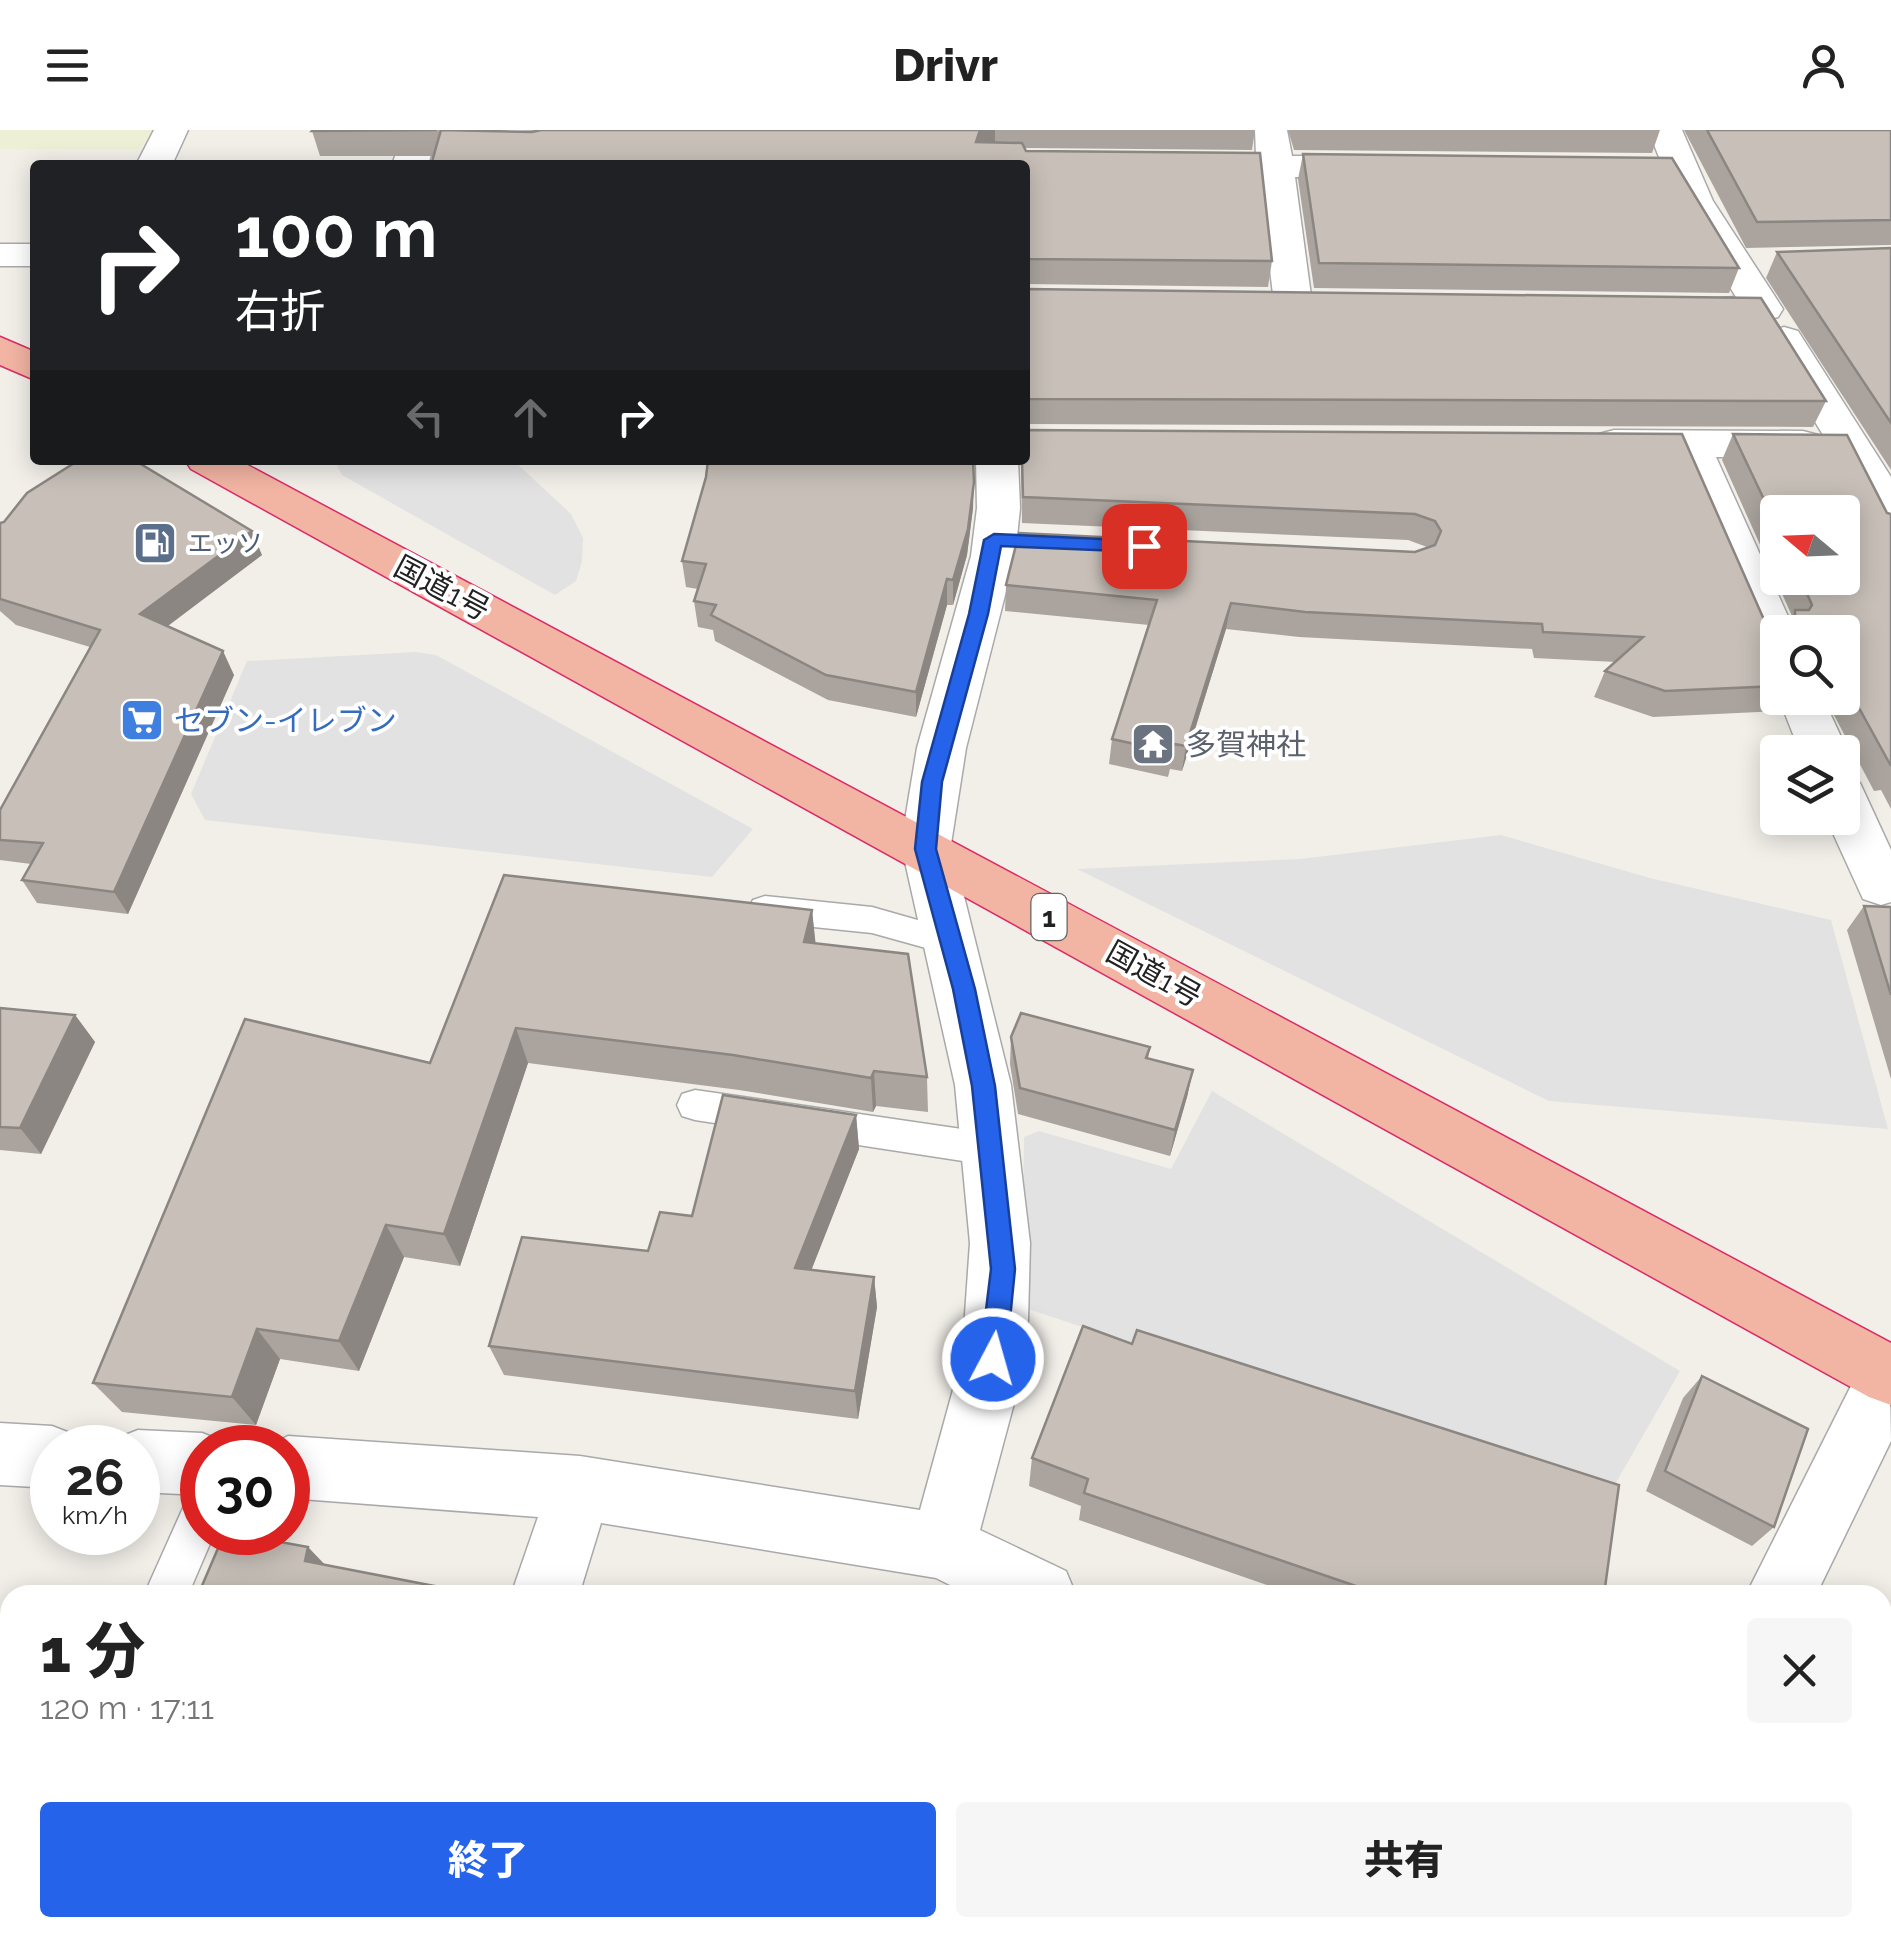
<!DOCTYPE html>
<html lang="ja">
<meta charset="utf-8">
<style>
:root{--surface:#fff;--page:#f6f6f6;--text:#222;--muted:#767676;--accent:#2563eb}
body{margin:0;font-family:Raleway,"Noto Sans JP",sans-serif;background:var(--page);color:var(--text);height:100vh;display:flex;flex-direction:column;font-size:38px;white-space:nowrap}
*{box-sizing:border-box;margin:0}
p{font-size:32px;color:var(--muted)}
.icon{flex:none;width:55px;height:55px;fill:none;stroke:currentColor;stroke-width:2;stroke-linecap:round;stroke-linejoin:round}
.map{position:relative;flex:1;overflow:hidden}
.drawer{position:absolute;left:0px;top:1455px;width:1892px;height:352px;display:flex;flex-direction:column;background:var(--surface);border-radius:30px 30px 0 0;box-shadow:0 5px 25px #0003}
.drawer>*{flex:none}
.top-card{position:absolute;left:30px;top:30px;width:1000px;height:305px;border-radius:10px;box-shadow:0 5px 25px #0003;background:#202124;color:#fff;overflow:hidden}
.needle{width:65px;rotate:289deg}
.fabs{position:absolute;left:1760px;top:365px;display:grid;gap:20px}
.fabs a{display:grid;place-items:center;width:100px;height:100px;border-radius:10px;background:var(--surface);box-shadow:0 5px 25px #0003;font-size:50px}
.speed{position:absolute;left:30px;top:1295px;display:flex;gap:20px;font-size:50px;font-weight:700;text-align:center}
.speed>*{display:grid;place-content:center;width:130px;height:130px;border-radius:50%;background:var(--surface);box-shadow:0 5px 25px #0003;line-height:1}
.speed small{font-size:25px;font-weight:400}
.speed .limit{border:15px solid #d22;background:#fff;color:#111}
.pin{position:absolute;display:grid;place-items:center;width:85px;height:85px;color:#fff;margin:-42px;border-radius:20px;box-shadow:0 5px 15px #0006}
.me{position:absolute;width:110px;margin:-55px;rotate:6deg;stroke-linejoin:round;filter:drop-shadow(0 0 8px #0008)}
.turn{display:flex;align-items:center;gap:35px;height:210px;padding:0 40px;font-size:45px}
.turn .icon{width:130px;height:130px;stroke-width:2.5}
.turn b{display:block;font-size:70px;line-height:85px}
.lanes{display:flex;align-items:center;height:95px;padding:0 40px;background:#0003;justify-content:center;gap:50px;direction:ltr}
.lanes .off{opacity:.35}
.round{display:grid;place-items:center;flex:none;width:105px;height:105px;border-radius:10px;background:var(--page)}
.overview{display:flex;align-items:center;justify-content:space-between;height:170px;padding:0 40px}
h1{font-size:60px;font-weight:800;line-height:75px}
.cta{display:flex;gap:20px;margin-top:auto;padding:20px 40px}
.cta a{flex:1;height:115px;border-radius:10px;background:var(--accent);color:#fff;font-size:40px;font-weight:800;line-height:115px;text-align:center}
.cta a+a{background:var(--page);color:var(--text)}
header{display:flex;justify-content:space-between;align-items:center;height:130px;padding:0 40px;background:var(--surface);font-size:45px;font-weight:800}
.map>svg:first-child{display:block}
.farmland{fill:#eef0d5}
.parking{fill:#e2e2e2}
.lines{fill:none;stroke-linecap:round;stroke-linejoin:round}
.service-casing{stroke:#a9a9a9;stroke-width:3}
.minor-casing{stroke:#a9a9a9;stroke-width:3}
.trunk-casing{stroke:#dc2a67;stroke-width:3}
.service{fill:#fff;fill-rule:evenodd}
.minor{fill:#fff;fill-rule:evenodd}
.trunk{fill:#f2b4a3;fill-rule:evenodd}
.wall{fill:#aba49e;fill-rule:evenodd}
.shaded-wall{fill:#8b8681}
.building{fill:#c7bfb8;stroke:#8b8681;stroke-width:2.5}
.route{fill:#2563eb;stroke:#184099;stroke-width:2.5}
.labels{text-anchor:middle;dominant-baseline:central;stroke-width:8;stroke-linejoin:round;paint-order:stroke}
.far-service-label{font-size:25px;fill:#4e5e75;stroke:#fff;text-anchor:start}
.shield{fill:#fff;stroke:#646464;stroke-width:2.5}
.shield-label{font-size:28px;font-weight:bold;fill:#222}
.street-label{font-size:30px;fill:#222;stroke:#fff}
.shop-label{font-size:30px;fill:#366cbe;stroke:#fff;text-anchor:start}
.worship-label{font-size:30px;fill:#5b616d;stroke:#fff;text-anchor:start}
</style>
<header><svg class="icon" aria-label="menu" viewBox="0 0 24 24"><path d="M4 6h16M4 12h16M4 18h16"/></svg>Drivr<svg class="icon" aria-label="person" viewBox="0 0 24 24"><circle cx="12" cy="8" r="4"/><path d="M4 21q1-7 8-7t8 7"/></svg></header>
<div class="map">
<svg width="1891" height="1806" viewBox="0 0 1891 1806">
<rect width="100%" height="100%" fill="#f2efe9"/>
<polygon class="farmland" points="0,0 153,0 140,19 0,19"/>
<g class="parking">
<polygon points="342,330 513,330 571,384 583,408 582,431 576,451 555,465 342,345 337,336"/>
<polygon points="416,522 436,525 753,699 712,747 205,690 191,664 247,531"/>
<polygon points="1501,705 1650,748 1831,790 1888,999 1549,971 1077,739 1300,729"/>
<polygon points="1212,961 1680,1241 1606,1370 1022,1177 1024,1007 1039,1001 1171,1039"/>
</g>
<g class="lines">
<g class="service-casing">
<g id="service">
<polygon points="765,766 872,777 963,803 968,812 963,821 951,825 872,803 765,792 753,788 748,779 753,770"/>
<polygon points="695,960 989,1003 1002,1008 1007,1019 1002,1030 989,1035 695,990 682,986 677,975 682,964"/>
<polygon points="202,1363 202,1402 215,1402 188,1465 144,1465 187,1369"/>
</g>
</g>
<g class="minor-casing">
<g id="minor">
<polygon points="154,0 188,0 172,35 136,35"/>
<polygon points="404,0 438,0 428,35 392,35"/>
<polygon points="1255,0 1287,0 1292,26 1377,26 1390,29 1395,37 1390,45 1377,48 1295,47 1312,173 1307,181 1293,185 1279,181 1274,173 1259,47 1175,44 1170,36 1175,28 1256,26"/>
<polygon points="1648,0 1682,0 1713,71 1783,179 1778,187 1764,191 1689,186 1684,178 1689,170 1736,167 1677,71"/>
<rect x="0" y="114" width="35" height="22"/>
<polygon points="1784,197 1798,201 1891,347 1891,411 1876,407 1852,352 1764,209 1770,201"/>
<polygon points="1614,300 1803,301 1818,305 1824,314 1818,323 1803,327 1716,327 1795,502 1778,502 1778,532 1762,527 1755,516 1674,326 1599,322 1593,313 1599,304"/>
<polygon points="976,330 1018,330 1020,378 1015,426 966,618 951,714 1011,955 1030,1113 1028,1190 1020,1251 980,1400 1066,1441 1076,1465 970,1465 936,1448 601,1393 579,1465 511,1465 538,1387 288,1368 288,1318 264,1318 288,1306 580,1326 920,1380 962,1227 970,1113 955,955 901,714 917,618 971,426 977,378"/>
<polygon points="1778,566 1823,568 1848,622 1842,632 1842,622 1800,622"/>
<polygon points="1842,648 1860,653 1891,720 1891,772 1881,775 1863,769 1826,688 1842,688"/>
<polygon points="1889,1216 1891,1311 1816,1465 1746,1465 1867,1224"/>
<polygon points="0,1293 52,1296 75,1305 80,1318 52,1318 52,1358 0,1355"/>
<polygon points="138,1300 202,1303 225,1312 227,1318 202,1318 202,1365 138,1362 138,1318 111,1318 115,1309"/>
<polygon points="407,1798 483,1798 479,1806 403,1806"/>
<polygon points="1610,1798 1689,1798 1693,1806 1614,1806"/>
</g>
</g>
<g class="trunk-casing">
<g id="trunk">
<polygon points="0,207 35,222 35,250 0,235"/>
<polygon points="185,330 238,330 1891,1213 1891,1275 1869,1267 191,339"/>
</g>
</g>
<use href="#service" class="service"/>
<use href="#minor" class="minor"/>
<use href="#trunk" class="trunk"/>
</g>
<g class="wall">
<polygon points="474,0 532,2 539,1 518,0 1255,0 1252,20 1024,18 1026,21 1272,131 1268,157 1025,154 1025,35 433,26 320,26 312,1"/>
<polygon points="1288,0 1660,0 1652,23 1294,20"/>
<polygon points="1684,0 1891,0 1891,115 1746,118"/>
<polygon points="1303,24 1739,138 1729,163 1314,158 1298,49"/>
<polygon points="1891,118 1891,340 1766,148 1777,122"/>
<polygon points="1026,160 1826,271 1813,297 1025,294"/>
<polygon points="1026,302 1682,304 1765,492 1774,505 1778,506 1778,568 1787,568 1780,581 1653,587 1594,567 1605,541 1616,532 1534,528 1532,519 1299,507 1226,499 1182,641 1170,639 1168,647 1109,634 1112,609 1149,495 1005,481 1006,455 1415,422 1427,417 1408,410 1022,393 1021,330 1025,330"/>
<path d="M1733,304L1891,384V679L1881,660L1874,661L1825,568H1842V502H1783L1792,486L1722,330ZM1778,382L1842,448H1778Z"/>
<polygon points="706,347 973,378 967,425 953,475 947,475 916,587 828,570 715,511 713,500 698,497 694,471 698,459 686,457 682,431"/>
<polygon points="0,393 262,425 167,496 234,545 128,784 37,773 22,750 31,734 0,730 0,680 90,517 16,495 0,481"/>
<polygon points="504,745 812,780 815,813 927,947 928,982 876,976 873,982 739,960 528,933 460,1136 404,1127 359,1241 280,1229 256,1295 122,1282 93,1253 430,933"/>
<polygon points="1864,776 1891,777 1891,949 1847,800"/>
<polygon points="0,878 75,885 95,912 41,1024 0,1020"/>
<polygon points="1011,907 1150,917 1148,929 1193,940 1187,967 1170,1026 1018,984 1010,934"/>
<polygon points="856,985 859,1019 811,1140 874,1147 877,1177 858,1289 504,1245 489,1216 648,1121 692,1086"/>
<polygon points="1702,1246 1774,1397 1752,1416 1646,1361 1683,1268"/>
<polygon points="1032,1328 1604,1465 1296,1465 1079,1390 1081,1376 1029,1356"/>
<polygon points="179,1798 372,1798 369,1806 217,1806"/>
<polygon points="1324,1798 1595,1798 1592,1806 1320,1806"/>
</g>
<g class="shaded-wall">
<polygon points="980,0 995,0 995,17 976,12"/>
<polygon points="974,352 973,378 967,425 953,475 953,450"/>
<polygon points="252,401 262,425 152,508 140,484"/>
<polygon points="947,449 947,475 916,587 916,562"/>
<polygon points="1231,473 1226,499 1182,641 1186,616"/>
<polygon points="223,521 234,545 128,784 114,762"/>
<polygon points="812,780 816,817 804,812"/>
<polygon points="75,885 95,912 41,1024 20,998"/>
<polygon points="516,898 528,933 460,1136 444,1104"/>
<polygon points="1193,940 1187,967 1170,1026 1175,1000"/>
<polygon points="874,941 876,976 873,982 871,948"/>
<polygon points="856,985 859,1019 800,1169 795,1138"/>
<polygon points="386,1095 404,1127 359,1241 339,1211"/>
<polygon points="874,1147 877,1177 858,1289 855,1261"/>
<polygon points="257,1199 280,1229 256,1295 232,1267"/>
<polygon points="308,1417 332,1442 305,1431"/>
<polygon points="342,1798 372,1798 369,1806 339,1806"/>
</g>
<g class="building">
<polygon points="313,0 437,0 312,1"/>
<polygon points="441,0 532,2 541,0 980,0 976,12 1022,13 1026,21 1260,23 1272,131 1025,129 1025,35 431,35"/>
<polygon points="1707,0 1891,0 1891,90 1757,92"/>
<polygon points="1303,24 1672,28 1739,138 1319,133"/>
<polygon points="1891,118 1891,293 1777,122"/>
<polygon points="1025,159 1761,168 1826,271 1025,269"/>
<polygon points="1025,300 1682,304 1765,492 1774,505 1778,506 1778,556 1665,561 1605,541 1643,507 1543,502 1542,494 1305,482 1231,473 1186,616 1174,614 1171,622 1112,609 1157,470 1006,455 1019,403 1415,422 1435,415 1441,401 1435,391 1415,384 1023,367 1022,330 1025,330"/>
<polygon points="1733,304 1847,305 1887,383 1891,384 1891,636 1842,547 1842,502 1795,502 1795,480 1809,480 1812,475 1800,448 1842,448 1842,382 1778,382 1778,399"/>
<polygon points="79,330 134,330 252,401 140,484 223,521 114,762 22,750 43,713 0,710 0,680 100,500 0,469 0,393 4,392 27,363"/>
<polygon points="708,330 973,330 974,352 968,399 953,450 947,449 916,562 826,545 711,485 716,475 694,471 706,434 682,431 706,347"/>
<polygon points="504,745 812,780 804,812 908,824 927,947 874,941 871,948 733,925 516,898 444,1104 386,1095 339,1211 257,1199 232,1267 93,1253 245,889 430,933"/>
<polygon points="1864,776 1891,777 1891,865"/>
<polygon points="0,878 75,885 20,998 0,997"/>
<polygon points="1021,883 1150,917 1146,928 1193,940 1175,1000 1020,958 1011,907"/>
<polygon points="723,965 856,985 795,1138 874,1147 855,1261 489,1216 522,1107 648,1121 660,1082 692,1086"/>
<polygon points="1083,1196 1132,1214 1137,1200 1619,1355 1604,1465 1382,1465 1084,1363 1088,1349 1032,1328"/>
<polygon points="1702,1246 1808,1299 1774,1397 1665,1341"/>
<polygon points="225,1402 308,1417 305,1431 460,1461 458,1465 198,1465"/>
<polygon points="206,1798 342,1798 339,1806 245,1806"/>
<polygon points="532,1798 650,1798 660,1806 529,1806"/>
<polygon points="1334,1798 1595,1798 1592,1806 1330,1806"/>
</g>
<polygon class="route" points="994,404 1144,411 1154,416 1144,422 1001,416 988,484 942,652 936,719 975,859 995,956 1015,1139 1006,1229 1002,1238 993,1241 984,1238 980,1229 991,1139 972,956 953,859 915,719 922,652 969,484 984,410"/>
<defs>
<g id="fuel-square" transform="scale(2.25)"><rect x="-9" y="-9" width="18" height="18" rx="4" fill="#5c6f8a" stroke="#fff"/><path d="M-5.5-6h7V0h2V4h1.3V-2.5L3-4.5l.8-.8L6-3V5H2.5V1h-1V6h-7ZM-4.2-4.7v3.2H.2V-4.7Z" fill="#fff"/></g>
<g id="supermarket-square" transform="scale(2.25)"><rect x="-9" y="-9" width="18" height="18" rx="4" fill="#3f7fe0" stroke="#fff"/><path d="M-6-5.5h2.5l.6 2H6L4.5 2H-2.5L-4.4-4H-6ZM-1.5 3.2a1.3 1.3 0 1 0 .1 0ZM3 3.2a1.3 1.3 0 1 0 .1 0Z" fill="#fff"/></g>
<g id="temple-square" transform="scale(2.25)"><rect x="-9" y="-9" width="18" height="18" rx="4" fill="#6b7280" stroke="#fff"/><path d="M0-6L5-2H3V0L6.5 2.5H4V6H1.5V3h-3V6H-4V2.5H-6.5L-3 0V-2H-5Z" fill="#fff"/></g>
</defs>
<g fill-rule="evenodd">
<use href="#fuel-square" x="155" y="413"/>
<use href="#supermarket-square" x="142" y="590"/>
<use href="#temple-square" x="1153" y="614"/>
</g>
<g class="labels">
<g class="far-service-label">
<text x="188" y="413">エッソ</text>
</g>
<rect class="shield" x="1031.5" y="764" width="35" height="46" rx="8"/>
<g class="shield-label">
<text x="1049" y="787">1</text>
</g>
<g class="street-label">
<text transform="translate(442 458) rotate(28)">国道1号</text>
<text transform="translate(1154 844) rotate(29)">国道1号</text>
</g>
<g class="shop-label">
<text x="174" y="590">セブン-イレブン</text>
</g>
<g class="worship-label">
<text x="1186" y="614">多賀神社</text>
</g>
</g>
</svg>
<div class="fabs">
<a><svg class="needle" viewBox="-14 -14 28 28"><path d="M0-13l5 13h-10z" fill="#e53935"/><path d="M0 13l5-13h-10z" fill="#767676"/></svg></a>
<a><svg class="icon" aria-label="search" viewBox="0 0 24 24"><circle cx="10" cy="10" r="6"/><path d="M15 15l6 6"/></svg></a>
<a><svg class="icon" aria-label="layers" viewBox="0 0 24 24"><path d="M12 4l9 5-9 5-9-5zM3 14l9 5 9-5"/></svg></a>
</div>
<div class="speed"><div>26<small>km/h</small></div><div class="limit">30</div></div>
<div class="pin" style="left:1144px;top:416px;background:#d93025"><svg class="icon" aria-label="arrive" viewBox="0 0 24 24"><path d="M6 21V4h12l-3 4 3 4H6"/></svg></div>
<svg class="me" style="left:993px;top:1229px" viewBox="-20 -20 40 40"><circle r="17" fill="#2563eb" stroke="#fff" stroke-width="3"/><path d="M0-11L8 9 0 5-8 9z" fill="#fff"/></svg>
<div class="top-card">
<div class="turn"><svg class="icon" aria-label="right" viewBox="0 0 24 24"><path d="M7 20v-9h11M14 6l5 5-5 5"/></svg><div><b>100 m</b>右折</div></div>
<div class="lanes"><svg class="icon off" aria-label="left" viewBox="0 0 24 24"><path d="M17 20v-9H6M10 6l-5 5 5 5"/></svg><svg class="icon off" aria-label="ahead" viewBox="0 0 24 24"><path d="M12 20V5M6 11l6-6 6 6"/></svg><svg class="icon" aria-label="right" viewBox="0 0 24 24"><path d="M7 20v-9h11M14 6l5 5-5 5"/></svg></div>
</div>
<section class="drawer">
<div class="overview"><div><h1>1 分</h1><p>120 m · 17:11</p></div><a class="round"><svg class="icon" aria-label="close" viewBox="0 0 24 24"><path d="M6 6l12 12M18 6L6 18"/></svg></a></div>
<div class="cta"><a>終了</a><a>共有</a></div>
</section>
</div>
